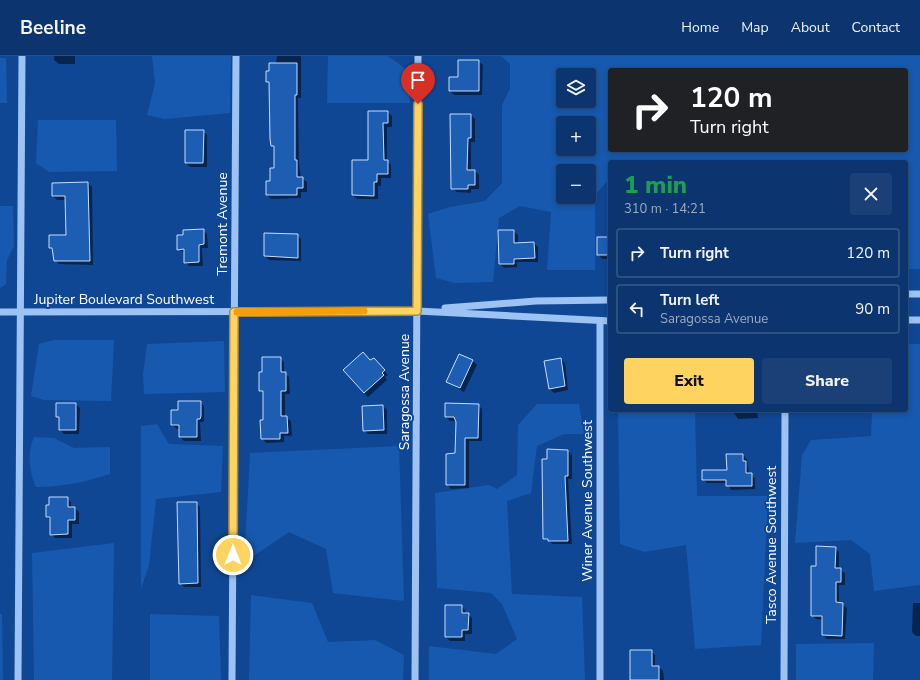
<!DOCTYPE html>
<meta charset="utf-8">
<style>
:root{--surface:#0c356f;--page:#1a4077;--text:#f1f3f6;--muted:#9aabc3;--line:#2c5082;--accent:#ffd360}
body{margin:0;font-family:"Nunito Sans",sans-serif;background:var(--page);color:var(--text);height:100vh;display:flex;flex-direction:column;font-size:15px;white-space:nowrap}
*{box-sizing:border-box;margin:0}
p{font-size:13px;color:var(--muted)}
.icon{flex:none;width:22px;height:22px;fill:none;stroke:currentColor;stroke-width:2;stroke-linecap:round;stroke-linejoin:round}
.map{position:relative;flex:1;overflow:hidden}
.drawer{position:absolute;left:608px;top:104px;width:300px;height:252px;display:flex;flex-direction:column;background:var(--surface);border-radius:4px;box-shadow:0 2px 6px #0003,0 0 0 1px var(--line)}
.drawer>*{flex:none}
.guide{position:absolute;left:608px;top:12px;width:300px;height:84px;border-radius:4px;box-shadow:0 2px 6px #0003,0 0 0 1px var(--line);background:#202124;color:#fff;overflow:hidden}
.fabs{position:absolute;left:556px;top:12px;display:grid;gap:8px}
.fabs a{display:grid;place-items:center;width:40px;height:40px;border-radius:4px;background:var(--surface);box-shadow:0 2px 6px #0003,0 0 0 1px var(--line);font-size:20px}
.pin{position:absolute;display:grid;place-items:center;width:34px;height:34px;color:#fff;margin:-41px -17px;border-radius:50% 50% 50% 0;rotate:-45deg;box-shadow:0 0 4px #0007}
.pin .icon{rotate:45deg}
.me{position:absolute;width:44px;margin:-22px;rotate:0deg;stroke-linejoin:round;filter:drop-shadow(0 0 3px #0008)}
.turn{display:flex;align-items:center;gap:14px;height:84px;padding:0 16px;font-size:18px}
.turn .icon{width:52px;height:52px;stroke-width:2.5}
.turn b{display:block;font-size:28px;line-height:34px}
.round{display:grid;place-items:center;flex:none;width:42px;height:42px;border-radius:4px;background:var(--page)}
.summary{display:flex;align-items:center;justify-content:space-between;height:68px;padding:0 16px}
h1{font-size:24px;font-weight:800;line-height:30px;color:#1e9e55}
.button{display:flex;gap:8px;margin-top:auto;padding:8px 16px}
.button a{flex:1;height:46px;border-radius:4px;background:var(--accent);color:#111;font-size:16px;font-weight:800;line-height:46px;text-align:center}
.button a+a{background:var(--page);color:var(--text)}
ul{padding:0;list-style:none}
li{display:flex;align-items:center;gap:12px;height:50px;margin:0 8px 6px;padding:0 8px;border:2px solid var(--line);border-radius:4px}
li div{flex:1}
li b{display:block;font-size:15px}
li em{font-style:normal}
header{display:flex;align-items:center;gap:24px;box-sizing:border-box;height:56px;padding:0 20px;background:var(--surface);border-bottom:1px solid var(--line)}
header strong{font-size:19px}
nav{display:flex;gap:22px;margin-inline-start:auto;font-size:14px}
.map>svg:first-child{display:block}
.green{fill:#1759ae;fill-rule:evenodd}
.shadow{fill:#0007}
.building{fill:#1d5eb3;stroke:#c5defe}
.lines{fill:none;stroke-linecap:round;stroke-linejoin:round}
.minor{stroke:#9dc3f4;stroke-width:7}
.route-casing{stroke:#a6893e;stroke-width:10}
.route{stroke:#ffd360;stroke-width:7}
.slow{stroke:#f59e0b;stroke-width:7}
.labels{text-anchor:middle;dominant-baseline:central;stroke-width:4;stroke-linejoin:round;paint-order:stroke}
.street-label{font-size:14px;fill:#fff;stroke:#104794}
</style>
<header>
<strong>Beeline</strong>
<nav><a>Home</a><a>Map</a><a>About</a><a>Contact</a></nav>
</header>
<div class="map">
<svg width="920" height="624" viewBox="0 0 920 624">
<rect width="100%" height="100%" fill="#104794"/>
<g class="green">
<polygon points="152,0 231,0 230,57 165,63 147,59 155,27"/>
<polygon points="328,0 388,0 407,14 410,47 327,47"/>
<path d="M501,0H920V213H906V106H610V122L595,139V214H547L551,156L520,150L499,162L493,226L455,227L436,222L428,158L450,151L485,145L502,127V49L510,33V8ZM610,14H906V94H610ZM563,19H589V45H563ZM563,67H589V93H563ZM563,115H589V141H563Z"/>
<polygon points="0,2 6,2 7,47 0,47"/>
<polygon points="38,64 116,64 117,115 49,116 36,107"/>
<polygon points="0,150 13,150 14,190 7,204 6,228 0,232"/>
<polygon points="53,284 114,284 111,345 44,344 31,340 39,288"/>
<polygon points="224,285 225,336 144,338 143,318 147,288"/>
<polygon points="906,288 920,288 920,529 874,535 870,498 851,484 795,487 802,399 811,384 871,380 872,354 906,354"/>
<polygon points="537,348 579,348 584,378 564,378 537,390 531,437 507,445 512,538 582,541 585,624 429,624 429,590 496,598 517,583 502,548 491,537 437,532 435,437 489,429 497,433 517,419 518,369"/>
<polygon points="618,354 695,354 697,440 768,440 761,589 695,593 686,489 644,496 620,488"/>
<polygon points="157,368 169,388 223,390 221,436 156,443 149,509 141,533 141,370"/>
<path d="M34,381L54,382L74,392L110,391V418C85,426 62,431 36,431C29,415 27,397 34,381Z"/>
<polygon points="399,390 404,545 333,537 326,493 289,476 255,499 245,490 250,397"/>
<polygon points="114,487 112,624 34,624 32,497"/>
<polygon points="251,539 312,547 328,586 375,584 404,599 403,624 249,624"/>
<polygon points="0,558 2,558 3,624 0,624"/>
<polygon points="150,558 219,560 221,624 150,624"/>
<polygon points="874,587 873,624 796,624 796,588"/>
</g>
<g class="shadow">
<polygon points="54,0 75,0 75,8 59,8 54,4"/>
<polygon points="277,0 301,0 301,42 298,42 299,107 301,122 307,126 307,136 301,136 301,142 271,143 267,139 275,112 275,92 272,89 270,29 267,26 270,16 276,8"/>
<polygon points="478,5 483,9 482,39 454,39 450,35 459,22"/>
<polygon points="369,56 388,56 392,60 392,71 387,71 387,105 391,109 391,122 381,122 381,130 378,130 378,143 357,143 353,139 369,105"/>
<polygon points="471,59 475,63 475,86 471,86 471,115 475,115 479,119 479,133 471,133 471,137 457,136 452,132"/>
<polygon points="203,75 207,79 207,111 190,111 186,107"/>
<polygon points="88,127 92,131 93,209 59,208 55,204 54,195 50,192 67,180 67,144 57,144 53,140"/>
<polygon points="203,174 207,178 208,192 202,192 203,210 189,210 185,206 185,197 178,193"/>
<polygon points="514,175 518,179 518,188 534,187 538,191 538,206 517,206 517,211 504,212 500,208"/>
<polygon points="297,179 301,183 301,205 269,204 265,200"/>
<polygon points="610,182 610,203 602,203 598,198"/>
<polygon points="460,299 473,305 477,309 464,336 447,326"/>
<polygon points="280,302 284,306 284,317 289,321 290,338 285,338 285,361 291,365 292,380 284,380 284,386 266,387 262,382 264,365 264,338 260,334 263,317"/>
<polygon points="561,303 565,307 568,334 554,337 550,333"/>
<polygon points="370,305 378,307 388,319 385,321 387,324 368,341 364,337"/>
<polygon points="200,346 204,350 204,366 200,366 201,385 184,385 180,381 180,373 177,373 172,369 179,355"/>
<polygon points="76,348 80,352 79,378 64,378 60,374 60,364 57,360"/>
<polygon points="478,349 482,353 482,385 469,385 469,432 451,433 447,428 456,398 456,365 450,365 446,361"/>
<polygon points="383,350 387,354 387,378 368,378 364,374"/>
<polygon points="728,354 757,354 758,362 738,363 734,357 731,357"/>
<polygon points="548,394 568,395 572,399 572,423 568,423 572,488 553,488 544,482"/>
<polygon points="743,399 747,403 749,418 755,422 755,433 731,434 727,427 707,427 703,423 728,415"/>
<polygon points="67,442 71,446 71,452 75,452 79,456 79,468 72,468 72,482 55,482 51,478 51,465 47,461 50,450"/>
<polygon points="196,447 200,451 201,531 184,531 180,527"/>
<polygon points="835,492 839,496 839,513 845,517 845,529 839,529 839,547 842,548 847,552 845,583 827,583 823,579 823,564 816,563 812,559 817,511"/>
<polygon points="913,547 920,547 920,580 916,580 912,576"/>
<polygon points="461,550 465,554 465,558 468,558 472,562 472,578 465,578 465,585 450,585 446,581"/>
<polygon points="651,595 655,599 655,611 659,611 663,615 664,624 630,624"/>
</g>
<g class="building">
<polygon points="458,4 479,4 479,35 449,35 449,21 458,21"/>
<polygon points="269,7 297,7 297,39 295,39 295,104 297,104 297,121 303,121 303,132 297,132 297,139 266,139 266,125 270,125 270,112 274,112 274,90 271,90 270,83 269,26 266,26 266,15 269,15"/>
<polygon points="368,55 388,55 388,67 383,67 384,104 388,104 388,118 377,118 377,126 374,126 374,140 352,139 352,104 368,104"/>
<polygon points="450,58 471,58 471,82 468,82 467,114 475,114 475,129 468,129 468,133 451,133"/>
<polygon points="185,74 204,74 203,107 185,107"/>
<polygon points="88,126 90,205 54,205 52,192 49,192 49,179 66,179 65,140 52,140 52,127"/>
<polygon points="204,173 204,188 199,189 199,206 184,207 184,193 177,194 177,179 183,179 183,174"/>
<polygon points="498,174 514,174 514,187 534,186 535,202 514,203 514,208 499,208"/>
<polygon points="264,177 298,178 298,202 264,200"/>
<rect x="597" y="181" width="13" height="18"/>
<polygon points="363,296 370,304 374,302 385,314 382,317 384,319 364,337 343,314"/>
<polygon points="459,298 473,304 460,332 446,326"/>
<polygon points="262,301 281,301 281,316 286,316 286,335 281,335 281,360 287,360 288,377 280,377 280,383 261,383 260,364 263,364 263,335 259,335 259,316 262,316"/>
<polygon points="561,302 565,330 549,333 544,305"/>
<polygon points="178,345 201,345 201,360 200,363 197,363 197,381 179,381 179,369 171,369 171,354 178,354"/>
<polygon points="56,347 76,347 76,374 59,374 59,361 56,361"/>
<polygon points="445,347 479,348 478,382 465,382 465,429 446,429 446,398 455,397 456,366 454,361 445,361"/>
<polygon points="383,349 384,374 363,375 362,350"/>
<polygon points="547,393 568,394 568,420 565,420 568,485 548,485 548,483 543,483 542,403 547,403"/>
<polygon points="726,398 743,398 743,405 746,405 746,417 752,417 752,430 726,430 726,424 702,424 702,414 727,414"/>
<polygon points="49,441 68,441 68,451 75,451 75,464 68,464 68,478 50,479 50,461 46,461 46,449 49,449"/>
<polygon points="177,446 197,446 198,527 179,528"/>
<polygon points="816,490 836,491 835,512 841,512 841,526 836,526 836,546 843,547 842,580 822,579 822,560 811,560 811,510 816,510"/>
<polygon points="445,549 462,549 462,557 469,557 468,574 462,574 462,581 445,581"/>
<polygon points="630,594 652,594 652,610 659,610 659,624 630,624"/>
</g>
<g class="lines">
<g class="minor">
<polyline points="906,238 920,238"/>
<polyline points="445,252 536,245 610,244"/>
<polyline points="0,256 417,255 610,265"/>
<polyline points="906,264 920,264"/>
<polyline points="600,265 600,624"/>
<polyline points="18,624 22,0"/>
<polyline points="232,624 236,0"/>
<polyline points="415,624 418,0"/>
<polyline points="784,624 785,354"/>
</g>
</g>
<g class="lines">
<g class="route-casing">
<polyline id="route" points="233,499 234,256 417,255 418,48"/>
</g>
<use href="#route" class="route"/>
<polyline class="slow" points="237,256 364,255"/>
</g>
<g class="labels">
<g class="street-label">
<text transform="translate(222 168) rotate(-90)">Tremont Avenue</text>
<text x="124" y="243">Jupiter Boulevard Southwest</text>
<text transform="translate(404 336) rotate(-90)">Saragossa Avenue</text>
<text transform="translate(587 445) rotate(-90)">Winer Avenue Southwest</text>
<text transform="translate(771 489) rotate(-90)">Tasco Avenue Southwest</text>
</g>
</g>
</svg>
<div class="fabs">
<a><svg class="icon" aria-label="layers" viewBox="0 0 24 24"><path d="M12 4l9 5-9 5-9-5zM3 14l9 5 9-5"/></svg></a>
<a>+</a>
<a>−</a>
</div>
<div class="pin" style="left:418px;top:48px;background:#d93025"><svg class="icon" aria-label="arrive" viewBox="0 0 24 24"><path d="M6 21V4h12l-3 4 3 4H6"/></svg></div>
<svg class="me" style="left:233px;top:499px" viewBox="-20 -20 40 40"><circle r="17" fill="#ffd360" stroke="#fff" stroke-width="3"/><path d="M0-11L8 9 0 5-8 9z" fill="#fff"/></svg>
<div class="guide">
<div class="turn"><svg class="icon" aria-label="right" viewBox="0 0 24 24"><path d="M7 20v-9h11M14 6l5 5-5 5"/></svg><div><b>120 m</b>Turn right</div></div>
</div>
<section class="drawer">
<div class="summary"><div><h1>1 min</h1><p>310 m · 14:21</p></div><a class="round"><svg class="icon" aria-label="close" viewBox="0 0 24 24"><path d="M6 6l12 12M18 6L6 18"/></svg></a></div>
<ul>
<li><svg class="icon" aria-label="right" viewBox="0 0 24 24"><path d="M7 20v-9h11M14 6l5 5-5 5"/></svg><div><b>Turn right</b></div><em>120 m</em></li>
<li><svg class="icon" aria-label="left" viewBox="0 0 24 24"><path d="M17 20v-9H6M10 6l-5 5 5 5"/></svg><div><b>Turn left</b><p>Saragossa Avenue</p></div><em>90 m</em></li>
</ul>
<div class="button"><a>Exit</a><a>Share</a></div>
</section>
</div>
